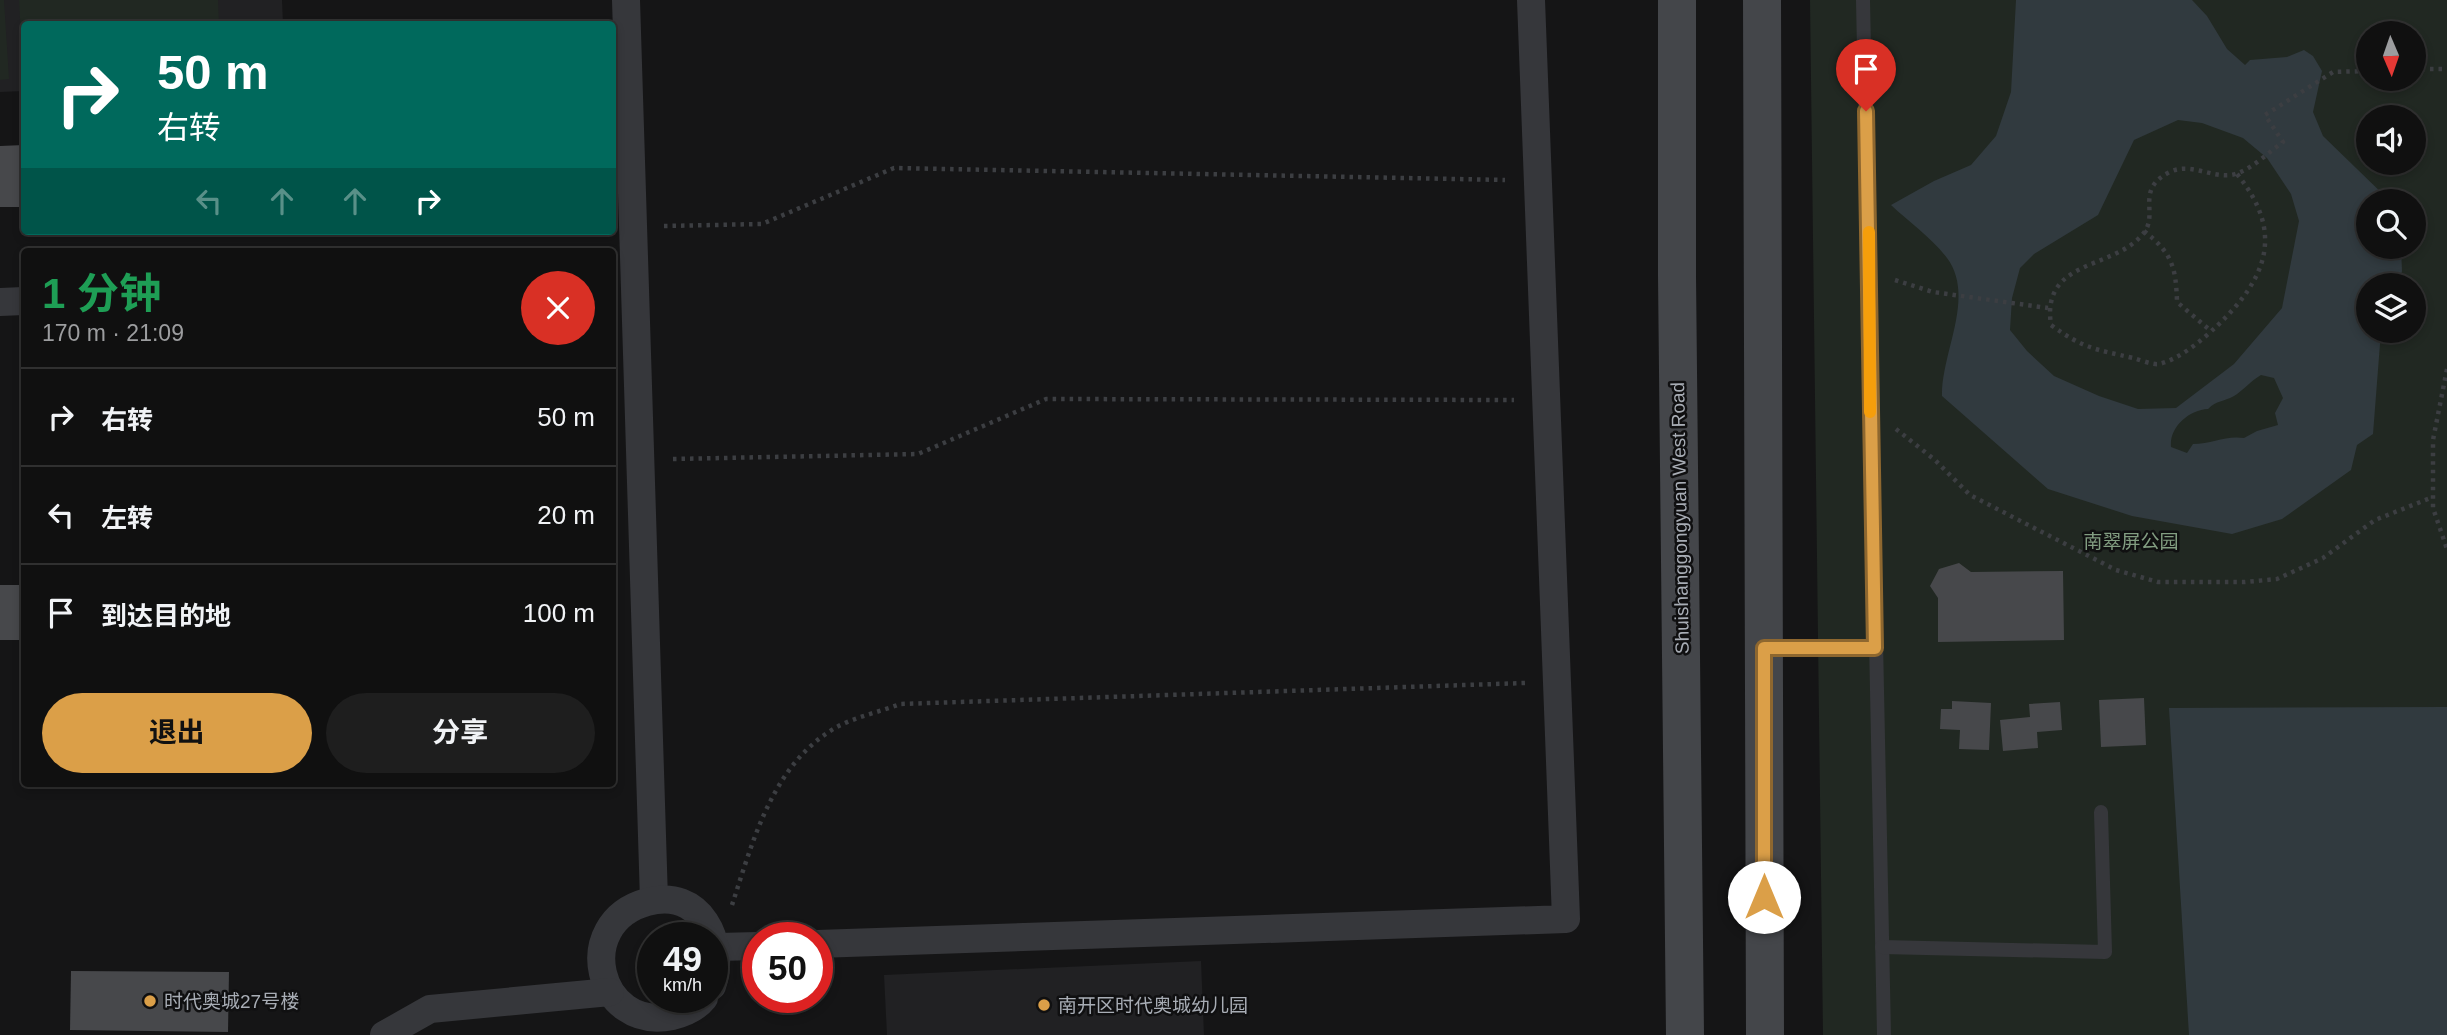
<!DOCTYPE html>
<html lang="zh">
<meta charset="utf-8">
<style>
:root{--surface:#101010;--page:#1e1e1e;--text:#f1f3f6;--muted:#9c9d9f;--line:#303030;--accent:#db9f48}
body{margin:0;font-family:Helvetica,"Noto Sans SC",sans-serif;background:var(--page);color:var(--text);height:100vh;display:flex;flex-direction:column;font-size:26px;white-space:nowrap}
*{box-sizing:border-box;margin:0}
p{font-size:23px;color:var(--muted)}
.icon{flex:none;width:38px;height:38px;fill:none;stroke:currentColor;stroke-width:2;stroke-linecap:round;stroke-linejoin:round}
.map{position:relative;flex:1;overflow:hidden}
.sheet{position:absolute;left:21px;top:248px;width:595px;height:539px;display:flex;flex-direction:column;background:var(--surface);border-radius:7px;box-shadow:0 4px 10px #0003,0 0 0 2px var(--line)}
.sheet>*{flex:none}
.hud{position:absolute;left:21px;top:21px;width:595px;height:214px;border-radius:7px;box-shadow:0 4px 10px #0003,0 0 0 2px var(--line);background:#00695c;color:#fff;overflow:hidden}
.needle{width:46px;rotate:178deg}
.fabs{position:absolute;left:2356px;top:21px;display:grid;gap:14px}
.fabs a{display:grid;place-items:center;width:70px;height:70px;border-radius:50%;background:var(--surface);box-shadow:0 4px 10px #0003,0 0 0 2px var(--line);font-size:35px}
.speed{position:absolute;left:637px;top:922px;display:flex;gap:14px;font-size:35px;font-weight:700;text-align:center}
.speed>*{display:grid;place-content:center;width:91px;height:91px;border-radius:50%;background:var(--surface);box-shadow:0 4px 10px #0003,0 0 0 2px var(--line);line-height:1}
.speed small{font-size:18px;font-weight:400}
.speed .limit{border:10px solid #d22;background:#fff;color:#111}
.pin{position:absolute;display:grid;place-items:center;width:60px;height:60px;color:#fff;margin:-72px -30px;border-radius:50% 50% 50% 0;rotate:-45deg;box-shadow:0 0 7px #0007}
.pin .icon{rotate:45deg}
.me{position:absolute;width:77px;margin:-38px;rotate:0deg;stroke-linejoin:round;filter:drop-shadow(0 0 5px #0008)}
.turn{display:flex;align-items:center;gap:24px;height:147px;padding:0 21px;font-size:32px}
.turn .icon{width:91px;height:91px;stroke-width:2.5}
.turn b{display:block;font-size:49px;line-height:60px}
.lanes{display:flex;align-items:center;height:66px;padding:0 21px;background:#0003;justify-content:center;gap:35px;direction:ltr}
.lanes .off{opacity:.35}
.round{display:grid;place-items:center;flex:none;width:74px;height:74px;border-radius:37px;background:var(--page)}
.headline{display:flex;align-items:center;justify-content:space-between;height:119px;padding:0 21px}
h1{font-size:42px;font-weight:700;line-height:52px;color:#1e9e55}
.cta{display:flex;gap:14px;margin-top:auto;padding:14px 21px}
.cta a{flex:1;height:80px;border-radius:42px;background:var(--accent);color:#111;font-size:28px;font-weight:700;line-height:80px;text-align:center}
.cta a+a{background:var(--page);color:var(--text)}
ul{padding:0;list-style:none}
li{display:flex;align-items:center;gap:21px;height:98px;padding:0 21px;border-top:2px solid var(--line)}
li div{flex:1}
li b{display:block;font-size:26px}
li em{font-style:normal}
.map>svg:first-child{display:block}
.built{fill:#212123}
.green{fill:#212822;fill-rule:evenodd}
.water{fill:#313a3f;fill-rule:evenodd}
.building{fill:#47484b}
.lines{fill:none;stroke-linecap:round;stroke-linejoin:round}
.path{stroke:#3c3e42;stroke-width:4.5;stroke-dasharray:3.5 5;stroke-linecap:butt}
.service{stroke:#36373b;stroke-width:14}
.minor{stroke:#36373b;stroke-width:28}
.secondary{stroke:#44464a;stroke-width:38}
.route-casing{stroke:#8e672f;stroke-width:18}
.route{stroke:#db9f48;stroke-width:12}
.slow{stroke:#f59e0b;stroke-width:12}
.poi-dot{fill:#db9f48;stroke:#101011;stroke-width:2.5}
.labels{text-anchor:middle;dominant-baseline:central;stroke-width:5;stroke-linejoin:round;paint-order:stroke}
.street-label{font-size:19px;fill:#a8adb5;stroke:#101011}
.park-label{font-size:19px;fill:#829d81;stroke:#101011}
.poi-label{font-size:19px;fill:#a8adb5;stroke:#101011;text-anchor:start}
</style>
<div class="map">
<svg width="2447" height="1035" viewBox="0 0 2447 1035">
<rect width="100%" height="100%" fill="#151516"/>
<g class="built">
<polygon points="0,0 282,0 283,24 24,24 24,91 0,92"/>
<polygon points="1201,961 1204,1035 887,1035 884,975"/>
</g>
<g class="green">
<polygon points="0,0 4,0 9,79 0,80"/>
<polygon points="19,0 218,0 219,24 24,24 23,73"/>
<path d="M1810,0H2447V1035H1823ZM2368,33H2413V79H2368ZM2368,117H2413V163H2368ZM2368,201H2413V247H2368ZM2368,285H2413V331H2368Z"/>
</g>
<g class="water">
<path d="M2016,0H2192L2207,16L2227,49L2245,65L2250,60L2287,57L2304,50L2313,56L2322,71L2313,112L2323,136L2390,201H2368V247H2401L2402,271L2398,285H2368V331H2381L2373,434L2357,445L2351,470L2282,519L2232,534L2132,516L2048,489L1942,396C1941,353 1976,297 1947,258C1933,239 1909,222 1891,205L1934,181L1971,165L1996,136L2011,92ZM2178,120L2202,123L2243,138L2267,158L2291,194L2299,221L2282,308L2234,364L2176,408L2138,409L2099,396L2054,376L2027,351L2010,330L2012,298L2020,268L2034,254L2098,215L2134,140ZM2261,375L2274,378L2283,398L2275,413L2278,425L2257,431L2244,438C2226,435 2212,444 2193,444L2187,453L2171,447C2169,427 2189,410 2208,409C2217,400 2223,402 2234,396C2241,392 2252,380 2261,375Z"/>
<polygon points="2447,707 2447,1035 2189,1035 2169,708"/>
</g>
<g class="building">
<polygon points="24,145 24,207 0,207 0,146"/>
<polygon points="1959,563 1971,572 2063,571 2064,640 1938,642 1938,598 1930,586 1939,569"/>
<rect x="0" y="585" width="24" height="55"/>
<polygon points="2144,698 2146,745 2101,747 2099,700"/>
<polygon points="1952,701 1991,703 1989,750 1959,749 1960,730 1940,729 1941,709 1952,709"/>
<polygon points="2060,702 2062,730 2037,732 2038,748 2003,751 2000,720 2030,717 2029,704"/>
<polygon points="71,971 229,972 228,1032 70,1030"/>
</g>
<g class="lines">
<g class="path">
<polyline points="2413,69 2447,69"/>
<path d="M2237,174C2285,233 2267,278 2217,326C2202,340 2180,359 2159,364C2152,365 2141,360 2133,358C2095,349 2084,349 2051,325C2041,259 2112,270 2142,235C2161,215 2133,190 2170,172C2192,161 2217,182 2238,173C2254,167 2269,152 2283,142L2265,115L2333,72L2368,71"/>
<polyline points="664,226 762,224 894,168 1505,180"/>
<path d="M2144,231C2172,253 2176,267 2177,302L2211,331"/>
<polyline points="1895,280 1933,292 2048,308"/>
<polyline points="2447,369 2433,440 2433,508 2447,549"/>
<polyline points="1896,429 1935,460 1970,495 2116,570 2158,582 2245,582 2277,579 2323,558 2375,520 2433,497"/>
<polyline points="673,459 918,454 1046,399 1514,400"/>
<path d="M732,905C753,841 772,765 835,728C854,717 880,712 900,704L1525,683"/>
</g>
<g class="service">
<polyline points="1863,0 1884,1035"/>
<polyline points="1764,648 1875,648"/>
<polyline points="1882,947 2105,952 2101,812"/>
</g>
<g class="minor">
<polyline points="626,0 654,900"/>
<polyline points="0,302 24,301"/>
<polyline points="817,944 1566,919 1531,0"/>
<polyline points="718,947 758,946"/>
<path d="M704,998C696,1008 685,1013 672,1016C597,1032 571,923 647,902C700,887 727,942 712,986"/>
<polyline points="384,1035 430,1009 610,992"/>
</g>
<g class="secondary">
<polyline points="1677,0 1677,276 1685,1035"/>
<polyline points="1762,0 1765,1035"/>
</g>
</g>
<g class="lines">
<g class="route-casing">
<polyline id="route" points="1764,897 1764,648 1875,648 1866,111"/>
</g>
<use href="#route" class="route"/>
<polyline class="slow" points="1869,232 1870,412"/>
</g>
<g class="poi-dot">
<circle cx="150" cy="1001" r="7"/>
<circle cx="1044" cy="1005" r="7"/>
</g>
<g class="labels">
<g class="street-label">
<text transform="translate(1680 518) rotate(-91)">Shuishanggongyuan West Road</text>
</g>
<g class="park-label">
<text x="2131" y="541">南翠屏公园</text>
</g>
<g class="poi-label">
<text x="164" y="1001">时代奥城27号楼</text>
<text x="1058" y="1005">南开区时代奥城幼儿园</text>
</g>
</g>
</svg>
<div class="fabs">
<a><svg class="needle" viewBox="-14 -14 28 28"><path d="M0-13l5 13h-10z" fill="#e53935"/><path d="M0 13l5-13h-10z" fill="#9c9d9f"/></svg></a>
<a><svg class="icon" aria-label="sound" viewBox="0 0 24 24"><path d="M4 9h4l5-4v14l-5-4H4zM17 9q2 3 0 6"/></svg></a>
<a><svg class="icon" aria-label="search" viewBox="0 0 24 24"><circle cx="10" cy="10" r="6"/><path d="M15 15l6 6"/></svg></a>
<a><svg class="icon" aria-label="layers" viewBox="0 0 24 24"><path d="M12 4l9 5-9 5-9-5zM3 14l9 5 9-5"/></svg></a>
</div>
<div class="speed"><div>49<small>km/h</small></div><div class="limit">50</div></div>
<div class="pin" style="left:1866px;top:111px;background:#d93025"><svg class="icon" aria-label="arrive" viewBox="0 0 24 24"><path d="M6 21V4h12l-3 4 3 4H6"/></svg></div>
<svg class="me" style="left:1764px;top:897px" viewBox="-20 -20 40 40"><circle r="19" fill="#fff"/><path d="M0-13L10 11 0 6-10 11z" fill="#db9f48"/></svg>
<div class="hud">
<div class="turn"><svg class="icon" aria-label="right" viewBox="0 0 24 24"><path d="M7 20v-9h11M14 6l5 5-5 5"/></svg><div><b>50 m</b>右转</div></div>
<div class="lanes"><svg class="icon off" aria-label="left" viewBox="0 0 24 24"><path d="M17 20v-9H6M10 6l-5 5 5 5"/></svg><svg class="icon off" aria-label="ahead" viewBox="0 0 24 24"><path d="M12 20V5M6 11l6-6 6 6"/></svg><svg class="icon off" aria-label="ahead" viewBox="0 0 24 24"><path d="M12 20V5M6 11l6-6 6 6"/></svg><svg class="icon" aria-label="right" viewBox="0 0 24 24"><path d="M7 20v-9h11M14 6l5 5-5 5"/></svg></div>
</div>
<section class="sheet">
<div class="headline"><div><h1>1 分钟</h1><p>170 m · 21:09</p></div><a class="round" style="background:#d93025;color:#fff"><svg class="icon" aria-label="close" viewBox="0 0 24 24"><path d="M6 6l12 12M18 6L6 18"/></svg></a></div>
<ul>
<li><svg class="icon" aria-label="right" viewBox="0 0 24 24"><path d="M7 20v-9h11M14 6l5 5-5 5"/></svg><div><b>右转</b></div><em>50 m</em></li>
<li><svg class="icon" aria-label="left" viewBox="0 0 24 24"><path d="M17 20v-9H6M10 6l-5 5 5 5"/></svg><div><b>左转</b></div><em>20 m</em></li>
<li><svg class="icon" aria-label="arrive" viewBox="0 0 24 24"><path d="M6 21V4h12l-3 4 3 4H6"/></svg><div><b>到达目的地</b></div><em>100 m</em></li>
</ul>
<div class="cta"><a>退出</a><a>分享</a></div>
</section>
</div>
